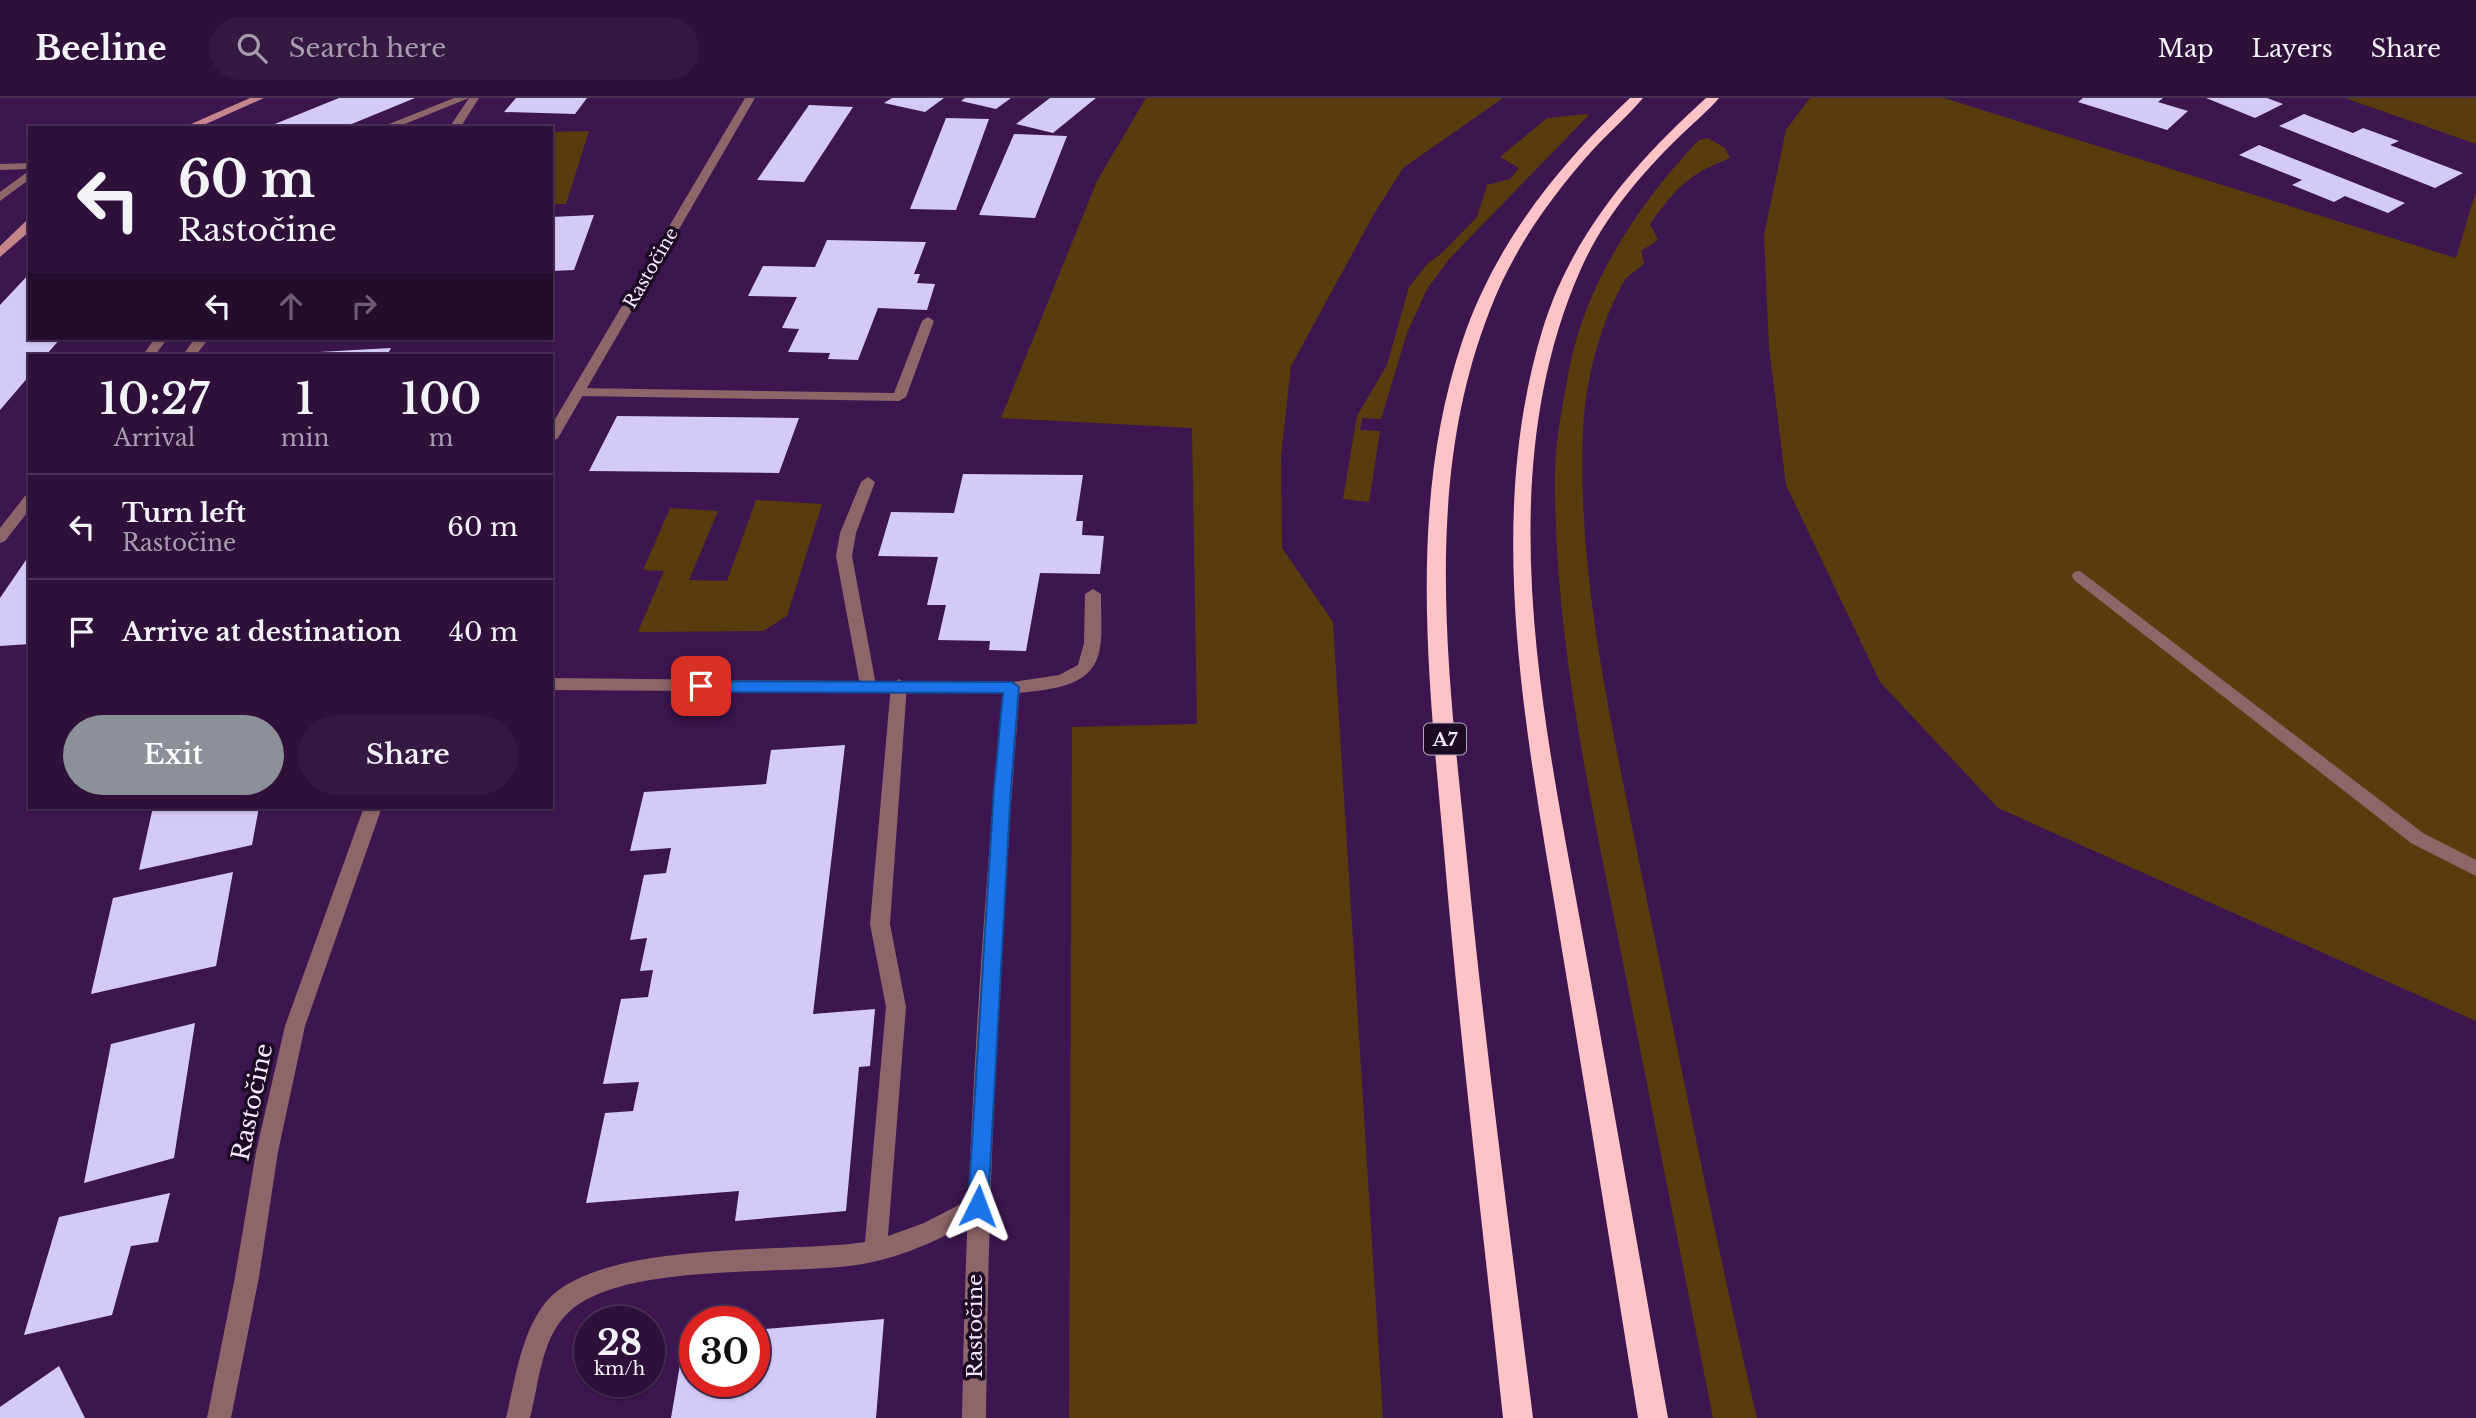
<!DOCTYPE html>
<meta charset="utf-8">
<style>
:root{--surface:#2e103b;--page:#361942;--text:#f1f3f6;--muted:#a79daf;--line:#493055;--accent:#8c9099}
body{margin:0;font-family:"Libre Baskerville",serif;background:var(--page);color:var(--text);height:100vh;display:flex;flex-direction:column;font-size:26px;white-space:nowrap}
*{box-sizing:border-box;margin:0}
p{font-size:23px;color:var(--muted)}
.icon{flex:none;width:38px;height:38px;fill:none;stroke:currentColor;stroke-width:2;stroke-linecap:round;stroke-linejoin:round}
.map{position:relative;flex:1;overflow:hidden}
.details{position:absolute;left:28px;top:256px;width:525px;height:455px;display:flex;flex-direction:column;background:var(--surface);border-radius:0px;box-shadow:0 2px 5px #0004,0 0 0 2px var(--line)}
.details>*{flex:none}
.hud{position:absolute;left:28px;top:28px;width:525px;height:214px;border-radius:0px;box-shadow:0 2px 5px #0004,0 0 0 2px var(--line);background:#2e103b;color:var(--text);overflow:hidden}
.speed{position:absolute;left:574px;top:1208px;display:flex;gap:14px;font-size:35px;font-weight:700;text-align:center}
.speed>*{display:grid;place-content:center;width:91px;height:91px;border-radius:50%;background:var(--surface);box-shadow:0 2px 5px #0004,0 0 0 2px var(--line);line-height:1}
.speed small{font-size:18px;font-weight:400}
.speed .limit{border:10px solid #d22;background:#fff;color:#111}
.pin{position:absolute;display:grid;place-items:center;width:60px;height:60px;color:#fff;margin:-30px;border-radius:14px;box-shadow:0 4px 10px #0006}
.me{position:absolute;width:77px;margin:-38px;rotate:3deg;stroke-linejoin:round;filter:drop-shadow(0 0 5px #0008)}
.turn{display:flex;align-items:center;gap:24px;height:147px;padding:0 35px;font-size:32px}
.turn .icon{width:91px;height:91px;stroke-width:2.5}
.turn b{display:block;font-size:49px;line-height:60px}
.lanes{display:flex;align-items:center;height:66px;padding:0 35px;background:#0003;justify-content:center;gap:35px;direction:ltr}
.lanes .off{opacity:.35}
.eta{display:flex;justify-content:space-evenly;align-items:center;height:119px;text-align:center}
.eta b{font-size:42px;font-weight:600;line-height:49px}
.primary-button{display:flex;gap:14px;margin-top:auto;padding:14px 35px}
.primary-button a{flex:1;height:80px;border-radius:42px;background:var(--accent);color:#fff;font-size:28px;font-weight:600;line-height:80px;text-align:center}
.primary-button a+a{background:var(--page);color:var(--text)}
ul{padding:0;list-style:none}
li{display:flex;align-items:center;gap:21px;height:105px;padding:0 35px;border-top:2px solid var(--line)}
li div{flex:1}
li b{display:block;font-size:26px}
li em{font-style:normal}
header{display:flex;align-items:center;gap:42px;box-sizing:border-box;height:98px;padding:0 35px;background:var(--surface);border-bottom:2px solid var(--line)}
header strong{font-size:33px}
nav{display:flex;gap:38px;margin-inline-start:auto;font-size:24px}
.search{width:490px;height:63px;background:var(--page);display:flex;align-items:center;gap:18px;box-sizing:border-box;padding:0 24px;border-radius:38px;color:var(--muted);font-size:26px}
.map>svg:first-child{display:block}
.green{fill:#593c0e}
.building{fill:#d3caf8}
.lines{fill:none;stroke-linecap:round;stroke-linejoin:round}
.lane{fill:#8d6669;fill-rule:evenodd}
.street{fill:#8d6669;fill-rule:evenodd}
.secondary{fill:#c4868b;fill-rule:evenodd}
.highway{fill:#fdc3c7;fill-rule:evenodd}
.route{fill:#1a73e8;stroke:#114b97;stroke-width:2}
.labels{text-anchor:middle;dominant-baseline:central;stroke-width:7;stroke-linejoin:round;paint-order:stroke}
.far-street-label{font-size:18px;fill:#f6e8fd;stroke:#1c0b24}
.shield{fill:#1c0b24;stroke:#b5a6bc;stroke-width:2}
.shield-label{font-size:19px;font-weight:bold;fill:#f6e8fd}
.street-label{font-size:21px;fill:#f6e8fd;stroke:#1c0b24}
.near-street-label{font-size:24px;fill:#f6e8fd;stroke:#1c0b24}
</style>
<header>
<strong>Beeline</strong>
<div class="search"><svg class="icon" aria-label="search" viewBox="0 0 24 24"><circle cx="10" cy="10" r="6"/><path d="M15 15l6 6"/></svg>Search here</div>
<nav><a>Map</a><a>Layers</a><a>Share</a></nav>
</header>
<div class="map">
<svg width="2476" height="1320" viewBox="0 0 2476 1320">
<rect width="100%" height="100%" fill="#3d164f"/>
<g class="green">
<polygon points="1146,0 1503,0 1403,70 1374,116 1291,268 1281,358 1282,450 1333,524 1383,1320 1069,1320 1072,629 1197,626 1192,330 1001,320 1097,83"/>
<polygon points="1810,0 1944,0 2456,160 2476,93 2476,923 1998,710 1880,584 1786,387 1769,249 1764,137 1786,32"/>
<polygon points="2345,0 2476,0 2476,46"/>
<polygon points="1586,16 1589,17 1450,160 1427,191 1407,235 1381,321 1362,320 1360,332 1380,333 1369,404 1343,401 1357,318 1387,267 1409,189 1428,165 1441,156 1477,119 1487,87 1510,81 1519,70 1500,59 1547,20"/>
<polygon points="589,33 566,106 551,106 551,34"/>
<path d="M1708,40L1725,50L1730,60C1687,77 1677,89 1650,126L1658,142L1641,153L1644,165C1638,173 1627,176 1623,185C1599,228 1585,285 1583,334C1577,485 1614,636 1643,783C1680,962 1715,1142 1757,1320H1713C1681,1158 1649,996 1617,834C1587,685 1554,531 1555,378C1555,344 1563,305 1569,272C1586,184 1639,105 1699,42Z"/>
<polygon points="756,402 822,406 787,518 763,533 638,534 664,473 643,472 670,410 718,413 689,482 727,483"/>
</g>
<g class="building">
<polygon points="339,0 415,0 342,30 265,30"/>
<polygon points="516,0 587,0 575,16 504,14"/>
<polygon points="892,0 944,0 925,14 884,5"/>
<polygon points="965,0 1011,0 996,11 961,3"/>
<polygon points="1050,0 1096,0 1053,35 1016,26"/>
<polygon points="2083,0 2163,0 2158,4 2188,13 2167,32 2078,4"/>
<polygon points="2206,0 2267,0 2283,6 2255,20"/>
<polygon points="809,7 853,9 804,84 757,82"/>
<polygon points="2304,16 2353,35 2363,30 2399,43 2390,47 2463,75 2435,90 2279,28"/>
<polygon points="946,20 989,21 956,112 910,111"/>
<polygon points="1014,36 1067,38 1035,120 979,117"/>
<polygon points="2259,47 2405,105 2388,115 2345,98 2334,104 2292,87 2302,82 2239,57"/>
<polygon points="594,117 574,172 551,173 551,119"/>
<polygon points="827,142 926,144 914,176 920,176 917,185 935,186 927,212 878,210 858,262 828,261 830,255 788,254 799,231 782,230 797,199 748,198 763,168 815,169"/>
<polygon points="30,175 30,240 61,240 46,257 30,257 30,277 0,312 0,207"/>
<polygon points="391,250 387,257 301,257 301,255"/>
<polygon points="617,318 799,320 779,375 589,373"/>
<polygon points="963,376 1083,377 1076,423 1083,423 1082,437 1104,438 1100,476 1040,475 1026,553 989,552 990,543 938,542 946,507 927,507 938,459 878,458 891,414 954,415"/>
<polygon points="28,459 30,546 0,548 0,500"/>
<polygon points="845,647 813,916 875,911 870,968 859,969 846,1113 735,1123 739,1093 586,1105 605,1015 633,1013 639,984 603,986 621,901 648,899 653,872 640,873 647,840 630,842 644,777 666,775 671,750 630,753 644,694 766,686 771,652"/>
<polygon points="153,709 259,709 252,747 139,772"/>
<polygon points="233,774 216,868 91,896 113,800"/>
<polygon points="195,925 174,1060 84,1085 111,946"/>
<polygon points="170,1095 158,1144 131,1148 112,1217 24,1237 59,1119"/>
<polygon points="884,1221 876,1320 671,1320 685,1237 695,1237 695,1283 754,1283 754,1232"/>
<polygon points="59,1268 85,1320 0,1320 0,1309"/>
</g>
<g class="lines">
<g class="lane">
<polygon points="469,0 479,0 460,30 449,30"/>
<polygon points="30,65 30,71 0,72 0,66"/>
<polygon points="30,72 30,81 0,103 0,94"/>
<polygon points="928,219 934,223 906,299 899,303 579,298 572,294 579,290 894,295 922,223"/>
<polygon points="195,240 209,240 196,257 183,257"/>
<polygon points="868,379 875,384 856,435 852,458 876,587 868,593 860,587 836,458 840,435 861,384"/>
<polygon points="2080,473 2423,735 2476,762 2476,778 2411,745 2074,482 2072,478 2074,474"/>
<path d="M1093,491L1101,496C1101,546 1110,581 1049,591C1036,593 1019,597 1006,593L1004,589L1006,585L1059,577L1078,567L1084,545L1085,496Z"/>
<path d="M899,581L907,587L890,826L906,909L888,1138L924,1125L978,1097L986,1101L989,1108L986,1115C948,1138 907,1158 863,1166C789,1179 620,1162 567,1216C541,1241 539,1286 530,1320H506C515,1283 520,1241 542,1209C590,1140 787,1156 865,1144L886,909L870,826L891,587Z"/>
</g>
<g class="street">
<polygon points="454,0 469,0 395,30 379,30"/>
<polygon points="745,0 755,0 558,340 551,344 551,328"/>
<polygon points="155,240 168,240 155,257 143,257"/>
<polygon points="30,396 30,411 5,443 0,445 0,430 25,398"/>
<path d="M551,580L1018,585L1020,589C1000,832 988,1076 986,1320H962C966,1078 980,836 1003,595L551,592Z"/>
<polygon points="364,709 382,709 305,928 278,1054 259,1179 231,1320 207,1320 235,1179 256,1054 285,928"/>
</g>
<g class="secondary">
<polygon points="250,0 264,0 197,30 182,30"/>
<polygon points="26,123 30,123 30,133 0,159 0,148"/>
</g>
<g class="highway">
<path d="M1630,0H1643C1627,19 1607,36 1590,55C1549,101 1512,154 1490,212C1421,387 1449,579 1467,761C1485,948 1510,1134 1533,1320H1503C1483,1131 1460,943 1444,753C1429,584 1407,408 1462,244C1494,148 1557,68 1630,0Z"/>
<path d="M1706,0H1719C1707,14 1692,26 1679,39C1640,77 1602,122 1580,173C1485,390 1549,643 1588,867C1615,1018 1641,1169 1668,1320H1638C1613,1164 1588,1008 1562,852C1530,650 1481,432 1543,230C1572,137 1634,65 1706,0Z"/>
</g>
</g>
<polygon class="route" points="701,583 1012,584 1019,589 1011,690 988,1108 985,1115 978,1118 971,1115 968,1108 994,690 1003,595 701,594 694,588"/>
<g class="labels">
<g class="far-street-label">
<text transform="translate(651 170) rotate(-60)">Rastočine</text>
</g>
<rect class="shield" x="1424" y="625.5" width="42" height="31" rx="5"/>
<g class="shield-label">
<text x="1445" y="641">A7</text>
</g>
<g class="street-label">
<text transform="translate(975 1228) rotate(-90)">Rastočine</text>
</g>
<g class="near-street-label">
<text transform="translate(252 1004) rotate(-78)">Rastočine</text>
</g>
</g>
</svg>
<div class="speed"><div>28<small>km/h</small></div><div class="limit">30</div></div>
<div class="pin" style="left:701px;top:588px;background:#d93025"><svg class="icon" aria-label="arrive" viewBox="0 0 24 24"><path d="M6 21V4h12l-3 4 3 4H6"/></svg></div>
<svg class="me" style="left:978px;top:1108px" viewBox="-20 -20 40 40"><path d="M0-17L14 15 0 8-14 15z" fill="#1a73e8" stroke="#fff" stroke-width="4"/></svg>
<div class="hud">
<div class="turn"><svg class="icon" aria-label="left" viewBox="0 0 24 24"><path d="M17 20v-9H6M10 6l-5 5 5 5"/></svg><div><b>60 m</b>Rastočine</div></div>
<div class="lanes"><svg class="icon" aria-label="left" viewBox="0 0 24 24"><path d="M17 20v-9H6M10 6l-5 5 5 5"/></svg><svg class="icon off" aria-label="ahead" viewBox="0 0 24 24"><path d="M12 20V5M6 11l6-6 6 6"/></svg><svg class="icon off" aria-label="right" viewBox="0 0 24 24"><path d="M7 20v-9h11M14 6l5 5-5 5"/></svg></div>
</div>
<section class="details">
<div class="eta">
<div><b>10:27</b><p>Arrival</p></div>
<div><b>1</b><p>min</p></div>
<div><b>100</b><p>m</p></div>
</div>
<ul>
<li><svg class="icon" aria-label="left" viewBox="0 0 24 24"><path d="M17 20v-9H6M10 6l-5 5 5 5"/></svg><div><b>Turn left</b><p>Rastočine</p></div><em>60 m</em></li>
<li><svg class="icon" aria-label="arrive" viewBox="0 0 24 24"><path d="M6 21V4h12l-3 4 3 4H6"/></svg><div><b>Arrive at destination</b></div><em>40 m</em></li>
</ul>
<div class="primary-button"><a>Exit</a><a>Share</a></div>
</section>
</div>
